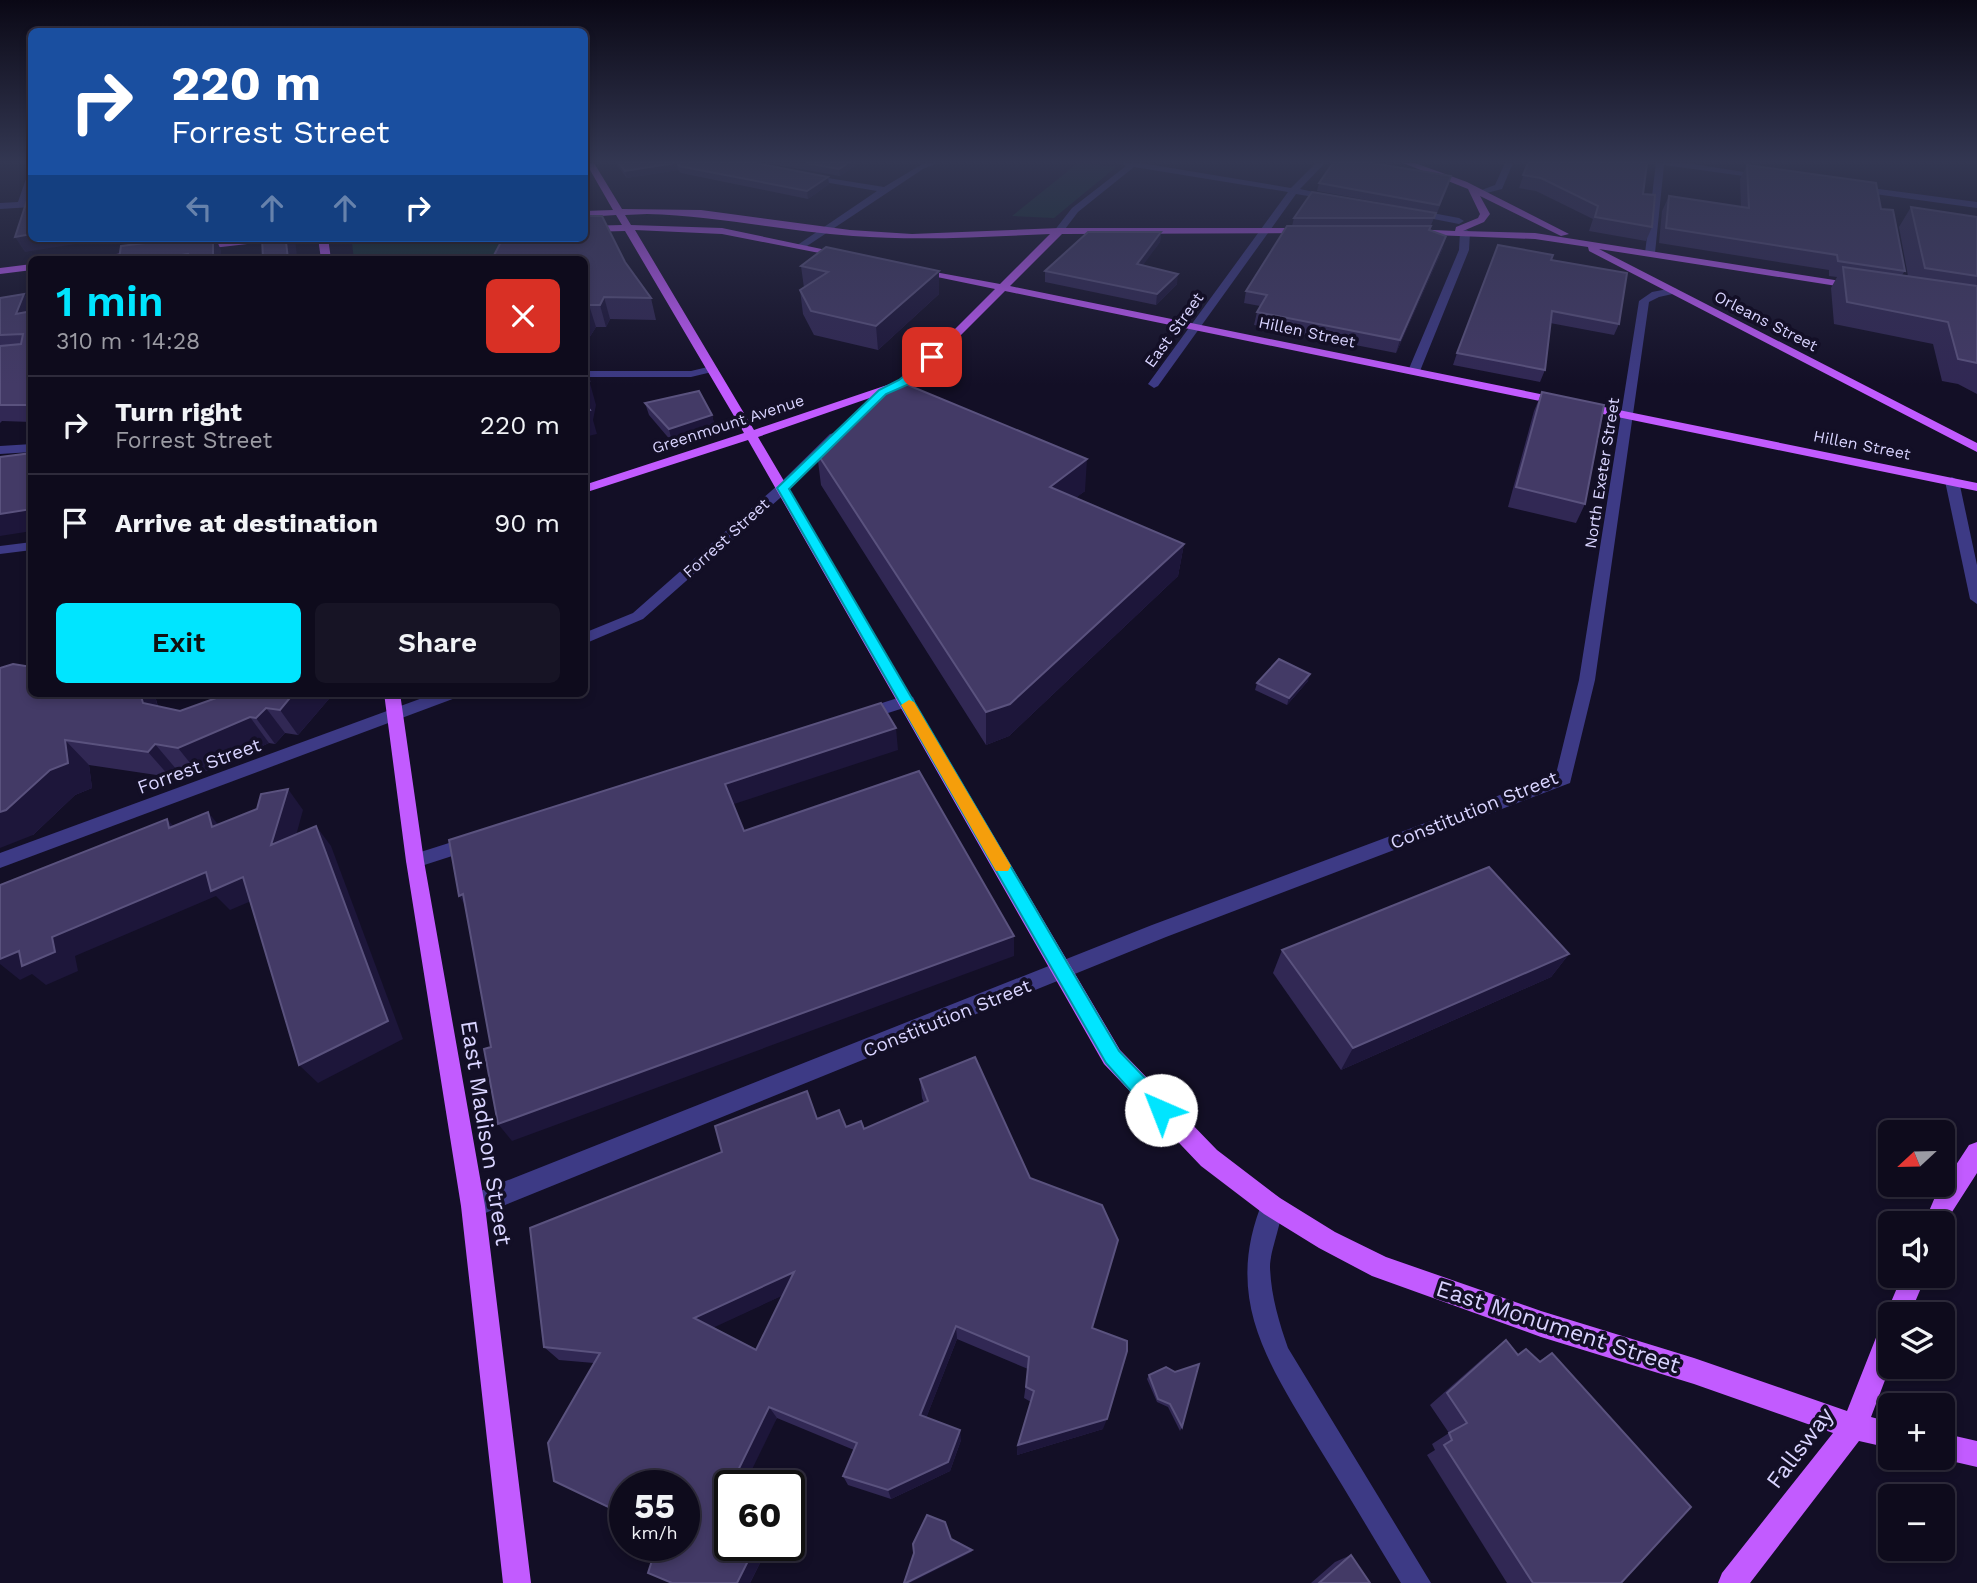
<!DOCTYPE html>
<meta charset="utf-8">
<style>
:root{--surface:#0e0b1c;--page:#171425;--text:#f1f3f6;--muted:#9b9ba3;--line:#2e2b3b;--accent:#00e5ff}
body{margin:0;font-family:"Work Sans",sans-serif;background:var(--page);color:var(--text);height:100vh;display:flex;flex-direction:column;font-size:26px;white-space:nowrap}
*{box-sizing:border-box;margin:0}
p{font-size:23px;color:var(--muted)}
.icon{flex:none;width:38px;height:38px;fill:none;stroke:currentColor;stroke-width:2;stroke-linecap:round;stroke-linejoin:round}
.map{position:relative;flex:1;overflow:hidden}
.side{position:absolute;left:28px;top:256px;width:560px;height:441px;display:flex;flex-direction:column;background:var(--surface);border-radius:10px;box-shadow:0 4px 10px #0003,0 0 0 2px var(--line)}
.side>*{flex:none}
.hud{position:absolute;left:28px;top:28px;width:560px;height:214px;border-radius:10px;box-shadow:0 4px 10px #0003,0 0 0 2px var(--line);background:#1a4fa0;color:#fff;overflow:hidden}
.needle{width:46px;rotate:248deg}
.fabs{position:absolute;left:1878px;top:1120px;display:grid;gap:14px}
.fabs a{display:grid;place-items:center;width:77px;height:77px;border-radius:10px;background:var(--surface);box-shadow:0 4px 10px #0003,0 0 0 2px var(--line);font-size:35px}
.speed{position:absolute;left:609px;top:1470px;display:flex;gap:14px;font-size:35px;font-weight:700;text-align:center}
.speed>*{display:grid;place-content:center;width:91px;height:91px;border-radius:50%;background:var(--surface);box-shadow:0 4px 10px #0003,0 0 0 2px var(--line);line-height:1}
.speed small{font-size:18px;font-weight:400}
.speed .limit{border:4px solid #111;border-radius:10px;background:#fff;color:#111}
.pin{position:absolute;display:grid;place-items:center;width:60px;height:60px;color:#fff;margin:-30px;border-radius:14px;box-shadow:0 4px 10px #0006}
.me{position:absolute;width:77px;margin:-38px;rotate:316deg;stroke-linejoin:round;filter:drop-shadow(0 0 5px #0008)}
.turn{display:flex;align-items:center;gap:24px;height:147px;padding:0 28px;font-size:32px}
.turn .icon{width:91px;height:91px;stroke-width:2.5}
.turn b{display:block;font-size:49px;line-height:60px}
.lanes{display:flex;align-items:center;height:66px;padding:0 28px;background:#0003;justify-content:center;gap:35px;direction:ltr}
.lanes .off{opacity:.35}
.round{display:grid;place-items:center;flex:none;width:74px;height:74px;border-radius:10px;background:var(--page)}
.overview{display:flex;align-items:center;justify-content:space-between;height:119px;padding:0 28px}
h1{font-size:42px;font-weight:600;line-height:52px;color:var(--accent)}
.button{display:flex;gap:14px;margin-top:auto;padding:14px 28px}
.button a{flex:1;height:80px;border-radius:10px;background:var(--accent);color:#111;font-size:28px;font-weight:600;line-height:80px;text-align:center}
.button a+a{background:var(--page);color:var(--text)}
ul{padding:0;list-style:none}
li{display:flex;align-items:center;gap:21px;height:98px;padding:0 28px;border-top:2px solid var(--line)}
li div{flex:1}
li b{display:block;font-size:26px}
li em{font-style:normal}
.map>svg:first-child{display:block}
.green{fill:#12302f}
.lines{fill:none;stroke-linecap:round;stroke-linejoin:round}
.minor{fill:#3d3a85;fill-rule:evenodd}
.major{fill:#c25bff;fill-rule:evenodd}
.wall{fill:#312854;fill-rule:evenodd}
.shaded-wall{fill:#1d163a}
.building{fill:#433a66;stroke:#5a527e;stroke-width:2;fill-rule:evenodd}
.route{fill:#00e5ff;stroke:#0095a6;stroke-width:2}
.slow{fill:#f59e0b}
.labels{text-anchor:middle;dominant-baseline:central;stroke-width:7;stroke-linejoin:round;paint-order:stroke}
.far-street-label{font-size:16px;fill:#d9d4ff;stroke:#130f26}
.street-label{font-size:19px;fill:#d9d4ff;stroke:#130f26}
.near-street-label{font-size:23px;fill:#d9d4ff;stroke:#130f26}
</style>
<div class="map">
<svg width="1977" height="1583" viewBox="0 0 1977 1583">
<rect width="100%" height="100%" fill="#130f26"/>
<g class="green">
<polygon points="1078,163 1116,167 1054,218 1012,216"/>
<polygon points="511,239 503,259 354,259 352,243"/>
</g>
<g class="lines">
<g class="minor">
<polygon points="924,163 937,163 923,169 804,248 796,246 877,191 806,179 803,178 803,174 884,187"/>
<polygon points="1121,163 1141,163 1291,188 1316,163 1325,163 1300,189 1337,197 1332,200 1296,194 1158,386 1154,388 1148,384 1288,192 1134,167 1078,212 1062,233 1056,233 1054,231 1072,208 1126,166"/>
<polygon points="1505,163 1513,163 1502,189 1479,195 1479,191 1495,185"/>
<polygon points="1656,163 1687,163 1769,176 1765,179 1664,165 1655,253 1650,256 1645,253"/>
<polygon points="32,171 32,188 27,202 32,201 32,207 0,209 0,203 18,202 28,173"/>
<polygon points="1856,186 1977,202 1977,208 1853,191 1852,189"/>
<polygon points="1411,209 1459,218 1464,221 1459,224 1408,214 1406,212"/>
<polygon points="1465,229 1470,232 1469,250 1420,371 1410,373 1408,371 1459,250 1460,232"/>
<polygon points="1673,288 1677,289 1677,293 1659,297 1649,302 1595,680 1570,783 1166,937 473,1218 465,1214 461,1206 465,1198 473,1194 1152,925 1556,774 1579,680 1639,301 1652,292"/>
<polygon points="712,366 718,369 716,371 691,377 584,377 584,371 691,371"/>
<polygon points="834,433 840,437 838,440 788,491 643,619 584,644 584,633 633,613 778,485 830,434"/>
<polygon points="32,444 32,452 0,454 0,446"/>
<polygon points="1952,477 1959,481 1977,565 1977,604 1970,599 1945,481"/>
<polygon points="32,542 32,550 0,554 0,546"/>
<polygon points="436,693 460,693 458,697 0,868 0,853"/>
<polygon points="907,695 913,697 915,701 913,705 863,721 855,715 857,711"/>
<polygon points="471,836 477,838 480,843 477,848 415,868 408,866 406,861 408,856"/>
<path d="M1272,1194L1280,1198C1287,1214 1270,1247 1270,1267C1271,1296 1279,1322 1288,1348L1431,1583H1401C1373,1537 1346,1491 1318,1446C1267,1361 1222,1298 1264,1198Z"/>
</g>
<g class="major">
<path d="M586,163H594L622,209L701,210L850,230L912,234L1059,228H1307L1310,229V233L1062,234L1010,286L1977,483V491L1005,291L924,372L907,385L758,437L1120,1050L1217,1150L1280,1198L1335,1232L1386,1257L1541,1311L1694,1358L1847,1411L1881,1325L1889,1322L1886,1314L1902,1276H1926L1910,1314H1890V1367L1871,1417L1890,1422V1448L1859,1441L1750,1583H1718L1722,1573L1833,1433L1694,1384L1541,1337L1372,1276L1319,1248L1264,1214L1201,1166L1104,1064L748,440L584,493V485L744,433L625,231L584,232V226L622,225L616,215L584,217V211L613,210ZM647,214C717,216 784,231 853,236C919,241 984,237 1050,234L1000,284L913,268V272L995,289L916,368L899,381L754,430L635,230L722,234L845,258L850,255L722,228L631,225L625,215Z"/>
<polygon points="1403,163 1415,163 1467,182 1569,234 1561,236 1480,196 1490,214 1484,222 1463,231 1535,233 1860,284 1861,286 1856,289 1599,249 1977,443 1977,452 1589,251 1588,247 1535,239 1409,234 1407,232 1412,229 1455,231 1456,227 1478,218 1480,214 1468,189"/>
<polygon points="248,238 279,238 274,241 195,250 190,247 195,244"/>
<polygon points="318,238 328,238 331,259 321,259"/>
<polygon points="143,251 148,254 146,256 93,259 98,256"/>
<polygon points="32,264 32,270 0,274 0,268"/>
<polygon points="384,693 400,693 424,861 485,1206 531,1583 503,1583 461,1206 406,861"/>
<polygon points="1977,1142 1977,1173 1952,1212 1944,1231 1942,1223 1924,1223 1935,1197 1969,1145"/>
<polygon points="1942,1433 1977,1441 1977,1467 1938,1458 1942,1458"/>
</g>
</g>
<g class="wall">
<polygon points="615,163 756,163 829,184 808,199 681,173 678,170 627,178"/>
<polygon points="766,163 859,163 840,176"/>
<polygon points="1528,163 1643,194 1652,227 1646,241 1589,231 1593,219 1536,191 1519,188"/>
<polygon points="1747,165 1881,209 1905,271 1902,275 1908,276 1899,227 1911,207 1977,217 1977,394 1958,384 1942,381 1933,344 1834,324 1831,288 1837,277 1829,276 1829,270 1659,243 1662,211 1669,196 1741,207 1740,179"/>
<polygon points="1319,183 1449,184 1437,213 1317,191"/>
<polygon points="1436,213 1429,230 1443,248 1396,353 1254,325 1257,312 1260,306 1244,303 1246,291 1292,226 1294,218"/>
<polygon points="1161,232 1160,242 1142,265 1177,284 1156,305 1045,282 1045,271"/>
<polygon points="584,259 625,262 651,298 656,320 610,319 606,327 596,327 584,346"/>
<polygon points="1551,260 1619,324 1614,335 1550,323 1545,370 1540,382 1453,365 1457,353"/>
<polygon points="801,266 939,271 939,294 878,350 814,335 803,314 800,290 804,288"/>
<polygon points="24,294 32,305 32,422 2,421 0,423 0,298"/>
<polygon points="1542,392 1585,504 1576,523 1508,507 1534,411"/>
<polygon points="645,403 712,415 715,428 672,442 649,415"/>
<polygon points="817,453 1085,491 1075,498 1184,544 1178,576 1009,736 986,745 821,485"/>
<polygon points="1308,681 1287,705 1255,690 1257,683"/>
<polygon points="32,693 154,693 158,706 180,711 334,693 298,735 285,733 275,744 269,743 199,774 177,770 170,777 89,765 92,788 75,795 33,835"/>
<polygon points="1282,950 1569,954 1551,977 1341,1070 1273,973"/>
<path d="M920,1079L1093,1328L1103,1429L1017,1455L1018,1445L1031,1402L1024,1398L1028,1369L957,1339L926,1418L961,1440L950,1471L891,1499L848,1485L843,1476L854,1450L777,1418L730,1486V1545H769L750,1583H671L684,1545L625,1486V1516L554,1481L594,1363L559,1360L544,1347L817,1119L846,1127L864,1129L924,1103L922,1098ZM783,1295L756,1350L713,1327Z"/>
<polygon points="1506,1340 1518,1355 1539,1361 1552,1353 1621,1583 1507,1583 1427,1455 1435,1450 1432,1444 1449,1433 1430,1405 1488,1354"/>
<polygon points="1166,1367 1182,1427 1180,1431 1168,1407 1157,1402 1147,1379 1149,1375"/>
<polygon points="1351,1555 1370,1583 1311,1583 1335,1562"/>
</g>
<g class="shaded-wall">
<polygon points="677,163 678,170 627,178 625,171"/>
<polygon points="848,163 859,163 840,176 839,169"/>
<polygon points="828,177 829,184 808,199 807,191"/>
<polygon points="1161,232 1160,242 1136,275 1137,264"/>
<polygon points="32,234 32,238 113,238 25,252 15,237"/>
<polygon points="1446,236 1443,248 1396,353 1400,340"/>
<polygon points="125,238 222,238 216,239 221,250 221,259 213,259 213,240 132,249"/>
<polygon points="290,238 295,238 297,257 294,257 294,259 288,259 286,242"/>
<polygon points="188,254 191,259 158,259"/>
<polygon points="939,271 939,294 878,350 876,326"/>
<polygon points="1178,274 1177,284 1156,305 1157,294"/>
<polygon points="24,294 32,305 32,319 16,314"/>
<polygon points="604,297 610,319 606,327 600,305"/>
<polygon points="589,305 596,327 584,346 584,313"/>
<polygon points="584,362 596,405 593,420 597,434 584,437"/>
<polygon points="712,415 715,428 672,442 669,429"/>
<polygon points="1087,459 1085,491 1048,519 1050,487"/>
<polygon points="32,509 32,531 0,536 0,514"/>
<polygon points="1184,544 1178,576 1009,736 986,745 986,712"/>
<polygon points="1310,674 1308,681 1287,705 1289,698"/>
<polygon points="140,693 154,693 164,729 143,703"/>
<polygon points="294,693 334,693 298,735 280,710"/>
<polygon points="266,708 285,733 275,744 256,718"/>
<polygon points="250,717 269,743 199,774 178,748"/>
<polygon points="896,728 898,750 731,805 725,784"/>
<polygon points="65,740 89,765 92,788 75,795 33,835 0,848 0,812"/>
<polygon points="155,744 177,770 170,777 148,752"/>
<polygon points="288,789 303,810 288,865 271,845"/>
<polygon points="208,812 225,833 212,827"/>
<polygon points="167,819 185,839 169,828"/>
<polygon points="316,826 331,846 403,1039 318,1083 299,1065"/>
<polygon points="206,872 243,877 261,897 230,910 216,896 75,956 78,971 46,985 32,974 20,980 0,964 0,959"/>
<polygon points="463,894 472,916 459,896"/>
<polygon points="1014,936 1014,956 512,1141 498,1124"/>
<polygon points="1569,954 1551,977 1341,1070 1353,1048"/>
<polygon points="794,1272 801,1287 704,1332 694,1318"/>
<polygon points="956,1326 957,1339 923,1426 920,1415"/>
<polygon points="769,1407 777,1418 744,1486 730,1486"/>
<polygon points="1107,1419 1103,1429 1017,1455 1018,1445"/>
<polygon points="960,1430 961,1440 950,1471 891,1499 888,1490"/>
<polygon points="730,1487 730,1501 725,1497"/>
<polygon points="756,1545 769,1545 750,1583 737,1583"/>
<polygon points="972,1550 972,1552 910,1583 906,1583"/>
</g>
<g class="building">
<polygon points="619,163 675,163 625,171"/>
<polygon points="677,163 756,163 828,177 807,191 679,166"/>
<polygon points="806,163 848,163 839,169"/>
<polygon points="1333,163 1372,163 1451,176 1439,205 1319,183"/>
<polygon points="1528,163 1647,163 1643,194 1655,195 1652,227 1595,217 1598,206 1541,178 1523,175"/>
<polygon points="1747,165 1876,183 1881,209 1893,210 1905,271 1838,261 1837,255 1666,228 1669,196 1749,208"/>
<polygon points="32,185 32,234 15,237"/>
<polygon points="1312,192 1436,213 1434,218 1294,218"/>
<polygon points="1911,207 1977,217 1977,276 1925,268"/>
<polygon points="584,216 602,216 625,262 651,298 604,297 600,305 589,305 584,313 584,259 492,259 503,238 584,238"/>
<polygon points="1287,226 1431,226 1429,230 1446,236 1400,340 1257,312 1267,295 1246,291"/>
<polygon points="1088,232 1161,232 1137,264 1178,274 1157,294 1045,271"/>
<polygon points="187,238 213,238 213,259 188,259 188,254 158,259 119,259 121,246"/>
<polygon points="262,238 290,238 290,241 286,242 288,259 263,259"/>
<polygon points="1498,245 1553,255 1551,260 1627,273 1619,324 1552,311 1545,370 1457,353"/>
<polygon points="826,247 939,271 876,326 811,311 800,290 828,272 801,266"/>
<polygon points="1843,267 1977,286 1977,363 1958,359 1948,322 1847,302"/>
<polygon points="24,294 16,314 32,311 32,405 0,405 0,346 21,344 23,334 0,335 0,298"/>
<polygon points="589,382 584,401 584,383"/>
<polygon points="903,383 1087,459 1050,487 1184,544 1010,704 986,712 817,453 874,398"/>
<polygon points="699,391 712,415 669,429 645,403"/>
<polygon points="1542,392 1604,405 1585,504 1516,487"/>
<polygon points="584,403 590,410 584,412"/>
<polygon points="32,453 32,509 0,514 0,457"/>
<polygon points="1279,659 1310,674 1289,698 1257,683"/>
<polygon points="13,664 32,667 32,693 140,693 143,703 180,711 230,693 294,693 280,710 266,708 256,718 250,717 178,748 155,744 148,752 65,740 68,763 50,770 6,810 0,812 0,668"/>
<polygon points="881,703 896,728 725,784 744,831 919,771 1014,936 498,1124 484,1049 491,1047 463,894 459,896 449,840"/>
<polygon points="288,789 271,845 316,826 388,1021 299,1065 243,877 211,891 206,872 52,937 55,952 22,966 19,951 0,959 0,885 167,819 169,828 208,812 212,827 257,809 261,794"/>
<polygon points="1489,867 1569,954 1353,1048 1282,950"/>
<path d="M975,1057L1030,1178L1102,1205L1118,1240L1092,1328L1127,1341V1351L1107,1419L1018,1445L1034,1391L1026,1387L1029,1357L956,1326L920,1415L960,1430L948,1462L888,1490L843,1476L857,1443L769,1407L725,1497L730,1498V1545H756L737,1583H672L648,1573L657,1545H684V1486H625V1515L554,1481L548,1443L600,1353L544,1347L530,1228L722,1152L715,1126L807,1091L817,1119L839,1110L846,1127L861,1121L864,1129L928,1101L920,1079ZM794,1272L756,1350L694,1318Z"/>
<polygon points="1506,1340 1518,1355 1526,1349 1540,1362 1552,1353 1691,1507 1621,1583 1533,1583 1444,1445 1452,1440 1449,1433 1467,1423 1447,1393"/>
<polygon points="1199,1364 1182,1427 1170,1404 1158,1399 1149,1375 1166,1367 1175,1372"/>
<polygon points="927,1515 945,1522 951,1539 972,1550 906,1583 904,1583 914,1553 913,1544"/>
<polygon points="1351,1555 1370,1583 1319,1583"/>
</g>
<linearGradient id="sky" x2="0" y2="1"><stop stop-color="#0a0815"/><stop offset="0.42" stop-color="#333752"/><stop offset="1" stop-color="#333752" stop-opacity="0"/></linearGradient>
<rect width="1977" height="385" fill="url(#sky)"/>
<polygon class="route" points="932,354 937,357 935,360 907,385 886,394 789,489 1119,1051 1169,1103 1171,1110 1169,1117 1161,1120 1154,1117 1106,1063 777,488 879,390 899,380"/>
<polygon class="slow" points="909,700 914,702 1008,861 1011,866 1008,871 996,871 901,705"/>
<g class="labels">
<g class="far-street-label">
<text transform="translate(1766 321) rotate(27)">Orleans Street</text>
<text transform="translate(1174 330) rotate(-54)">East Street</text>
<text transform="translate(1307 332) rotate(12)">Hillen Street</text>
<text transform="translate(728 424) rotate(-18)">Greenmount Avenue</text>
<text transform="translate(1862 445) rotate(11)">Hillen Street</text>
<text transform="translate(1602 473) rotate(-81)">North Exeter Street</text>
<text transform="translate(726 538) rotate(-42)">Forrest Street</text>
</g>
<g class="street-label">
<text transform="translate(199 766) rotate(-20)">Forrest Street</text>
<text transform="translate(1474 810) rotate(-22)">Constitution Street</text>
<text transform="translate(947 1018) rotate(-22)">Constitution Street</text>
</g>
<g class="near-street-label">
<text transform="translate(486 1133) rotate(81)">East Madison Street</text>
<text transform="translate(1558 1327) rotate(18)">East Monument Street</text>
<text transform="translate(1800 1448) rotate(-53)">Fallsway</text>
</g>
</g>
</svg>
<div class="fabs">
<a><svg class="needle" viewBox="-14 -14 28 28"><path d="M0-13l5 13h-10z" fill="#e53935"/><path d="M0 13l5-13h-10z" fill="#9b9ba3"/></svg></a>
<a><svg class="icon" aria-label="sound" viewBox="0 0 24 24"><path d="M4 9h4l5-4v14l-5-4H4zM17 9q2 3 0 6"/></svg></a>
<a><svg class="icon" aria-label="layers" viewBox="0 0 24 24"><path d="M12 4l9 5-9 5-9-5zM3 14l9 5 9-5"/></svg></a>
<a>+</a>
<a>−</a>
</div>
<div class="speed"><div>55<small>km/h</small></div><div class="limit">60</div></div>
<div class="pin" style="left:932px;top:357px;background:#d93025"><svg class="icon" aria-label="arrive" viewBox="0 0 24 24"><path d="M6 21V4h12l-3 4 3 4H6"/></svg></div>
<svg class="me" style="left:1161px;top:1110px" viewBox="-20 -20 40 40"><circle r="19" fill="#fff"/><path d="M0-13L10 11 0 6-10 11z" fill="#00e5ff"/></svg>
<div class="hud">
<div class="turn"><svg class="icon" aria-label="right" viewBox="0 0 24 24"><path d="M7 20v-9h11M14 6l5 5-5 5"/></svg><div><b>220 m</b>Forrest Street</div></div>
<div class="lanes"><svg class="icon off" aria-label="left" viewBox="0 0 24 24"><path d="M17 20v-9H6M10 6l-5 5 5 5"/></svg><svg class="icon off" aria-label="ahead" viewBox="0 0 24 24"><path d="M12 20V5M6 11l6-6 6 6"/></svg><svg class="icon off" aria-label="ahead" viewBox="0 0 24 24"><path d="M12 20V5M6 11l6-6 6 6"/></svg><svg class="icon" aria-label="right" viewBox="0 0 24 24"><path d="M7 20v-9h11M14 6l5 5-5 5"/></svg></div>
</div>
<section class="side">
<div class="overview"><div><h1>1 min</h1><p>310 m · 14:28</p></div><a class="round" style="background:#d93025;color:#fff"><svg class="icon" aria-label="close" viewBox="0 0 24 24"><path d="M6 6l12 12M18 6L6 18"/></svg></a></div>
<ul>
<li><svg class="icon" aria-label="right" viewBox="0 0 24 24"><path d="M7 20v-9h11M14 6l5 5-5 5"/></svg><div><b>Turn right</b><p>Forrest Street</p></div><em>220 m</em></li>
<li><svg class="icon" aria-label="arrive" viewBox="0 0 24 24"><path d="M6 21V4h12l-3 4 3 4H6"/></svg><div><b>Arrive at destination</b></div><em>90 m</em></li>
</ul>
<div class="button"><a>Exit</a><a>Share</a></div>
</section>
</div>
